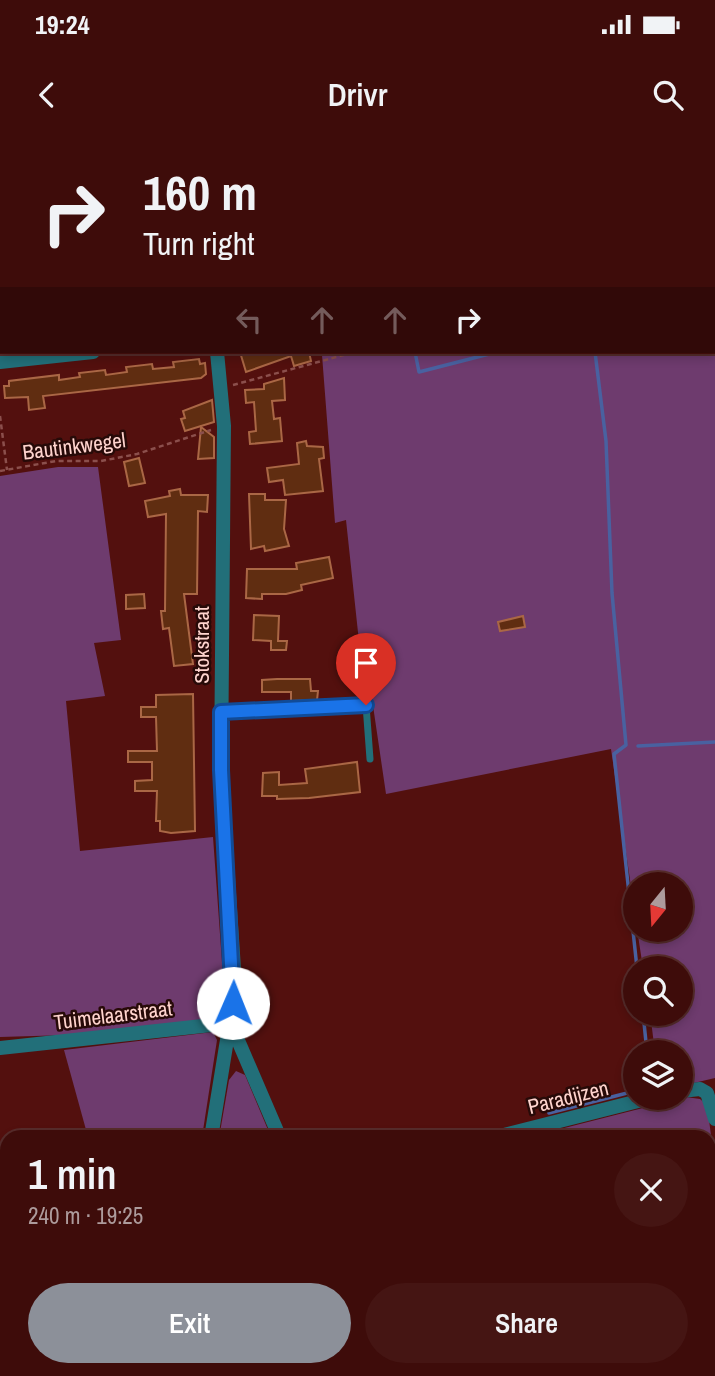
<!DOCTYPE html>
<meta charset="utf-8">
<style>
:root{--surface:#3e0c0a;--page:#451513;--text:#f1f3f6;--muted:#ad9b9c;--line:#572c2b;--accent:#8c9099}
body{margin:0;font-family:"Archivo Narrow",sans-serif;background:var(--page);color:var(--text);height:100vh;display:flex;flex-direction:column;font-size:26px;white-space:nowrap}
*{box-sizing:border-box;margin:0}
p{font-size:23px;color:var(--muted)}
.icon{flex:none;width:38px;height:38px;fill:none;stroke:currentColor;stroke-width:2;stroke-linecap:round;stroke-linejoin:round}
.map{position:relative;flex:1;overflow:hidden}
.details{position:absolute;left:0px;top:990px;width:716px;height:247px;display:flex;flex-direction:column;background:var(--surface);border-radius:21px 21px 0 0;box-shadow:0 4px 10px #0003,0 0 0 2px var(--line)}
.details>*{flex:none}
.banner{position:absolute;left:0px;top:0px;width:716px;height:214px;box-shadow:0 4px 10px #0003,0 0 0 2px var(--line);background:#3e0c0a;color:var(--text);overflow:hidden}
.needle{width:46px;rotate:198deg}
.tools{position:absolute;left:623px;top:732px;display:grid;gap:14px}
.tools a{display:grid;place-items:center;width:70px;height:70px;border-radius:50%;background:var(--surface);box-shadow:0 4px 10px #0003,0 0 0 2px var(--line);font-size:35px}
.pin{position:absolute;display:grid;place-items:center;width:60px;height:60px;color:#fff;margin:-72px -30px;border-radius:50% 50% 50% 0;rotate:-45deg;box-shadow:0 0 7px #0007}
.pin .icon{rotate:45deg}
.me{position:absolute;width:77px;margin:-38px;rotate:1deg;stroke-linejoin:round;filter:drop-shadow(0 0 5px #0008)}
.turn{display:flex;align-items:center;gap:24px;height:147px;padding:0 28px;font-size:32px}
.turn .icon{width:91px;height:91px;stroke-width:2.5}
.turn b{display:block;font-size:49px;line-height:60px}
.lanes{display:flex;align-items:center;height:66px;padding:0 28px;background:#0003;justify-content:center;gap:35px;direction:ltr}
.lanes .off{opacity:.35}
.round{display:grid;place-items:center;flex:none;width:74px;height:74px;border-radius:37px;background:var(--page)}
.headline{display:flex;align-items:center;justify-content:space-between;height:119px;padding:0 28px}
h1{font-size:42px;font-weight:600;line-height:52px}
.action{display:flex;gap:14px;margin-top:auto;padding:14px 28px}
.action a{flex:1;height:80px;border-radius:42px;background:var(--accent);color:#fff;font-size:28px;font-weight:600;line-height:80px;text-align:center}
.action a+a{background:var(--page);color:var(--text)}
.status{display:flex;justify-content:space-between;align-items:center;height:49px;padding:0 35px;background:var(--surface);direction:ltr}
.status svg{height:19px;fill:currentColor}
header{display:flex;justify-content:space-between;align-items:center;height:91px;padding:0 28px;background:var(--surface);font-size:32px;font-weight:600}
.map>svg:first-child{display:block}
.green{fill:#6e3b6e}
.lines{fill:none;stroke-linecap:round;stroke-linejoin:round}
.stream{stroke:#4961a0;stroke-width:3.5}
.building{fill:#602d11;stroke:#aa6745;stroke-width:2}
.path{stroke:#8b4f4c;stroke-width:2.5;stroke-dasharray:5 3.5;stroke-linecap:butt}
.service{stroke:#226f79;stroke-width:7}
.minor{stroke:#226f79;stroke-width:14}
.route-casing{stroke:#114b97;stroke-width:18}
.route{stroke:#1a73e8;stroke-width:12}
.labels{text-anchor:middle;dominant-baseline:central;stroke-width:5;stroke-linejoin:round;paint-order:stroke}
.street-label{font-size:21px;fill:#ffd4ce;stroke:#270a08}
</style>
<div class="status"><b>19:24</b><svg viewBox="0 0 49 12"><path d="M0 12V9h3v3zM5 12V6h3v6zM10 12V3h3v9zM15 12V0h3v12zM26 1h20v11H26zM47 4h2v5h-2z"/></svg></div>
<header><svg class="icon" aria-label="back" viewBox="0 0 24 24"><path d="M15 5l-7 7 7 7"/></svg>Drivr<svg class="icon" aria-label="search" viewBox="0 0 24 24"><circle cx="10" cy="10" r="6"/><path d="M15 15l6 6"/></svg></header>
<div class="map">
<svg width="715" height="1236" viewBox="0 0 715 1236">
<rect width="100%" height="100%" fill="#53100e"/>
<g class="green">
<polygon points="575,0 715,0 715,938 681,946 681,912 655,912 650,873 681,873 681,828 643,828 637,789 681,789 681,744 635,744 635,774 611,609 386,654 372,559 365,558 346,380 335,383 322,215 342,212 714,212 714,2"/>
<polygon points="58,327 98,327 121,500 94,503 105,556 66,561 80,711 213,697 225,864 222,874 216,879 68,895 0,897 0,336"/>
<polygon points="213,892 217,900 202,997 88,997 64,910"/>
<polygon points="236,931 245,935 271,997 219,998 229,940"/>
<polygon points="686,957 700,959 707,965 715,1025 715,1236 0,1236 0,1196 7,1195 7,1230 709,1230 709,998 529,997"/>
</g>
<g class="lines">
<g class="stream">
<polyline points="573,0 573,2"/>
<polyline points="415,212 419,232 497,212"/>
<polyline points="595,212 606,301 612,453 626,605 614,614 637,828"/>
<polyline points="638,606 715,602"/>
<polyline points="643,873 647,912"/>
<polyline points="549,973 635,951"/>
<polyline points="555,994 556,998"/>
<polyline points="631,1230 634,1236"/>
</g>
</g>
<g class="building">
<polygon points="240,212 309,212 311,221 294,226 291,216 246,232"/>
<polygon points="199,219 200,224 205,223 206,234 201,238 43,256 45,268 29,270 28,257 5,258 4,246 9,246 9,241 59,235 59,240 80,237 79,233 105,230 106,235 127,232 126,227 152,224 153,229 174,227 173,222"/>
<polygon points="284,238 285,260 272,261 274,279 280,278 282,301 250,304 249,292 256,291 254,262 246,263 245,250 264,249 264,244"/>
<polygon points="212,260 214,282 185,291 181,279 185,278 183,271"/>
<polygon points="201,287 214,297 214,318 198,319"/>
<polygon points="306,301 307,306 323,307 324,318 319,319 323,351 285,355 283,340 269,342 267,328 299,324 297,303"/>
<polygon points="139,318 145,343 129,346 124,322"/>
<polygon points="180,349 181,355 208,355 207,372 198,371 197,454 184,454 193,524 174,526 169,488 163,489 161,471 165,471 166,374 148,377 145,361 170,356 169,351"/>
<polygon points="249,354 265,354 265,360 286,360 284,389 289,406 265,411 264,406 251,409"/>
<polygon points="329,417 333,438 301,445 302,450 286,454 262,454 262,459 246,458 247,429 297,429 296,423"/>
<polygon points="144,454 145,468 126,469 126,455"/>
<polygon points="254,475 279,476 278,501 287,501 286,510 271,510 271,501 253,500"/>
<polygon points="523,476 525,487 500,491 498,482"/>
<polygon points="277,539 310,539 311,551 318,551 317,560 291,561 291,552 262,552 262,540"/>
<polygon points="193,554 195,691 171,693 160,691 160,681 156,681 157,651 135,651 135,641 152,640 152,622 128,622 128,611 157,611 156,577 141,577 141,567 156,567 156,555"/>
<polygon points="357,622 360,652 309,658 277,659 277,656 262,656 263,633 279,632 279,645 307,643 305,629"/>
</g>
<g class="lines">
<g class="path">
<polyline points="714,137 715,136"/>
<polyline points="233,245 355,212"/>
<polyline points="0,276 7,330"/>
<polyline points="0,331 56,321 101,321 137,314 211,290"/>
<polyline points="131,1230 132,1236"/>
</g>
<polyline class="service" points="222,572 366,565 370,619"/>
<g class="minor">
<polyline points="191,0 191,2"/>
<polyline points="0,222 93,212"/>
<polyline points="231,884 280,998"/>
<polyline points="0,908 230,883"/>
<polyline points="681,951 700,949 707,953 715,979"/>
<polyline points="211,998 233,863 234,829 221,630 224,286 217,212"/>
<polyline points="492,998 654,957"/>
<polyline points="0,1190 7,1188"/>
</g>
</g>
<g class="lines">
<g class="route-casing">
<polyline id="route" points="233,863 221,630 221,572 366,565"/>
</g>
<use href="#route" class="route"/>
</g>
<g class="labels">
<g class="street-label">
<text transform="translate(74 306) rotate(-7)">Bautinkwegel</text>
<text transform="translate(201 505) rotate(-90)">Stokstraat</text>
<text transform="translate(113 875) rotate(-7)">Tuimelaarstraat</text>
<text transform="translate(568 957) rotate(-14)">Paradijzen</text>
</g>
</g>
</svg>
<div class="tools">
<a><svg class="needle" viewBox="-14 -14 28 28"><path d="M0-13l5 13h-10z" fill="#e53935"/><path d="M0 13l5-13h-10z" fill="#ad9b9c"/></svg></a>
<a><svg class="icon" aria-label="search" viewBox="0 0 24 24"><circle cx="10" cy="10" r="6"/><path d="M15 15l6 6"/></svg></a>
<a><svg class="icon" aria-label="layers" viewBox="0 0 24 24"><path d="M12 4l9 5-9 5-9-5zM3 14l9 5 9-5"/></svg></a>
</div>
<div class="pin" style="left:366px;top:565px;background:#d93025"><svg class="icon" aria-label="arrive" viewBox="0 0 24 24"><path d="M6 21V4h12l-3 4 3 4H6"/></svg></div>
<svg class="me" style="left:233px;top:863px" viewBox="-20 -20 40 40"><circle r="19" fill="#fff"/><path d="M0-13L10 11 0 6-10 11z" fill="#1a73e8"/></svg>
<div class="banner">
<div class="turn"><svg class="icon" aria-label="right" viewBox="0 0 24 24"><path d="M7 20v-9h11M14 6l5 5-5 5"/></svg><div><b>160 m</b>Turn right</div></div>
<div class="lanes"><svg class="icon off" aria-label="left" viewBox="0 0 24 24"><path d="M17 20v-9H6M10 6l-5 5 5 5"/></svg><svg class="icon off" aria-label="ahead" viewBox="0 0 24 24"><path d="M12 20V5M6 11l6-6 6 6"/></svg><svg class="icon off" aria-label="ahead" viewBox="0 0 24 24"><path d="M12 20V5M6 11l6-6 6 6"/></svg><svg class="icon" aria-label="right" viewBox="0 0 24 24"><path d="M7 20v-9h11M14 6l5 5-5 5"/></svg></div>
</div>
<section class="details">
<div class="headline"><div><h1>1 min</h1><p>240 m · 19:25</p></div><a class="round"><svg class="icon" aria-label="close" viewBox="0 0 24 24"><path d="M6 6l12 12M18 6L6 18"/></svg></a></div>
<div class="action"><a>Exit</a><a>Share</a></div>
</section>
</div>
